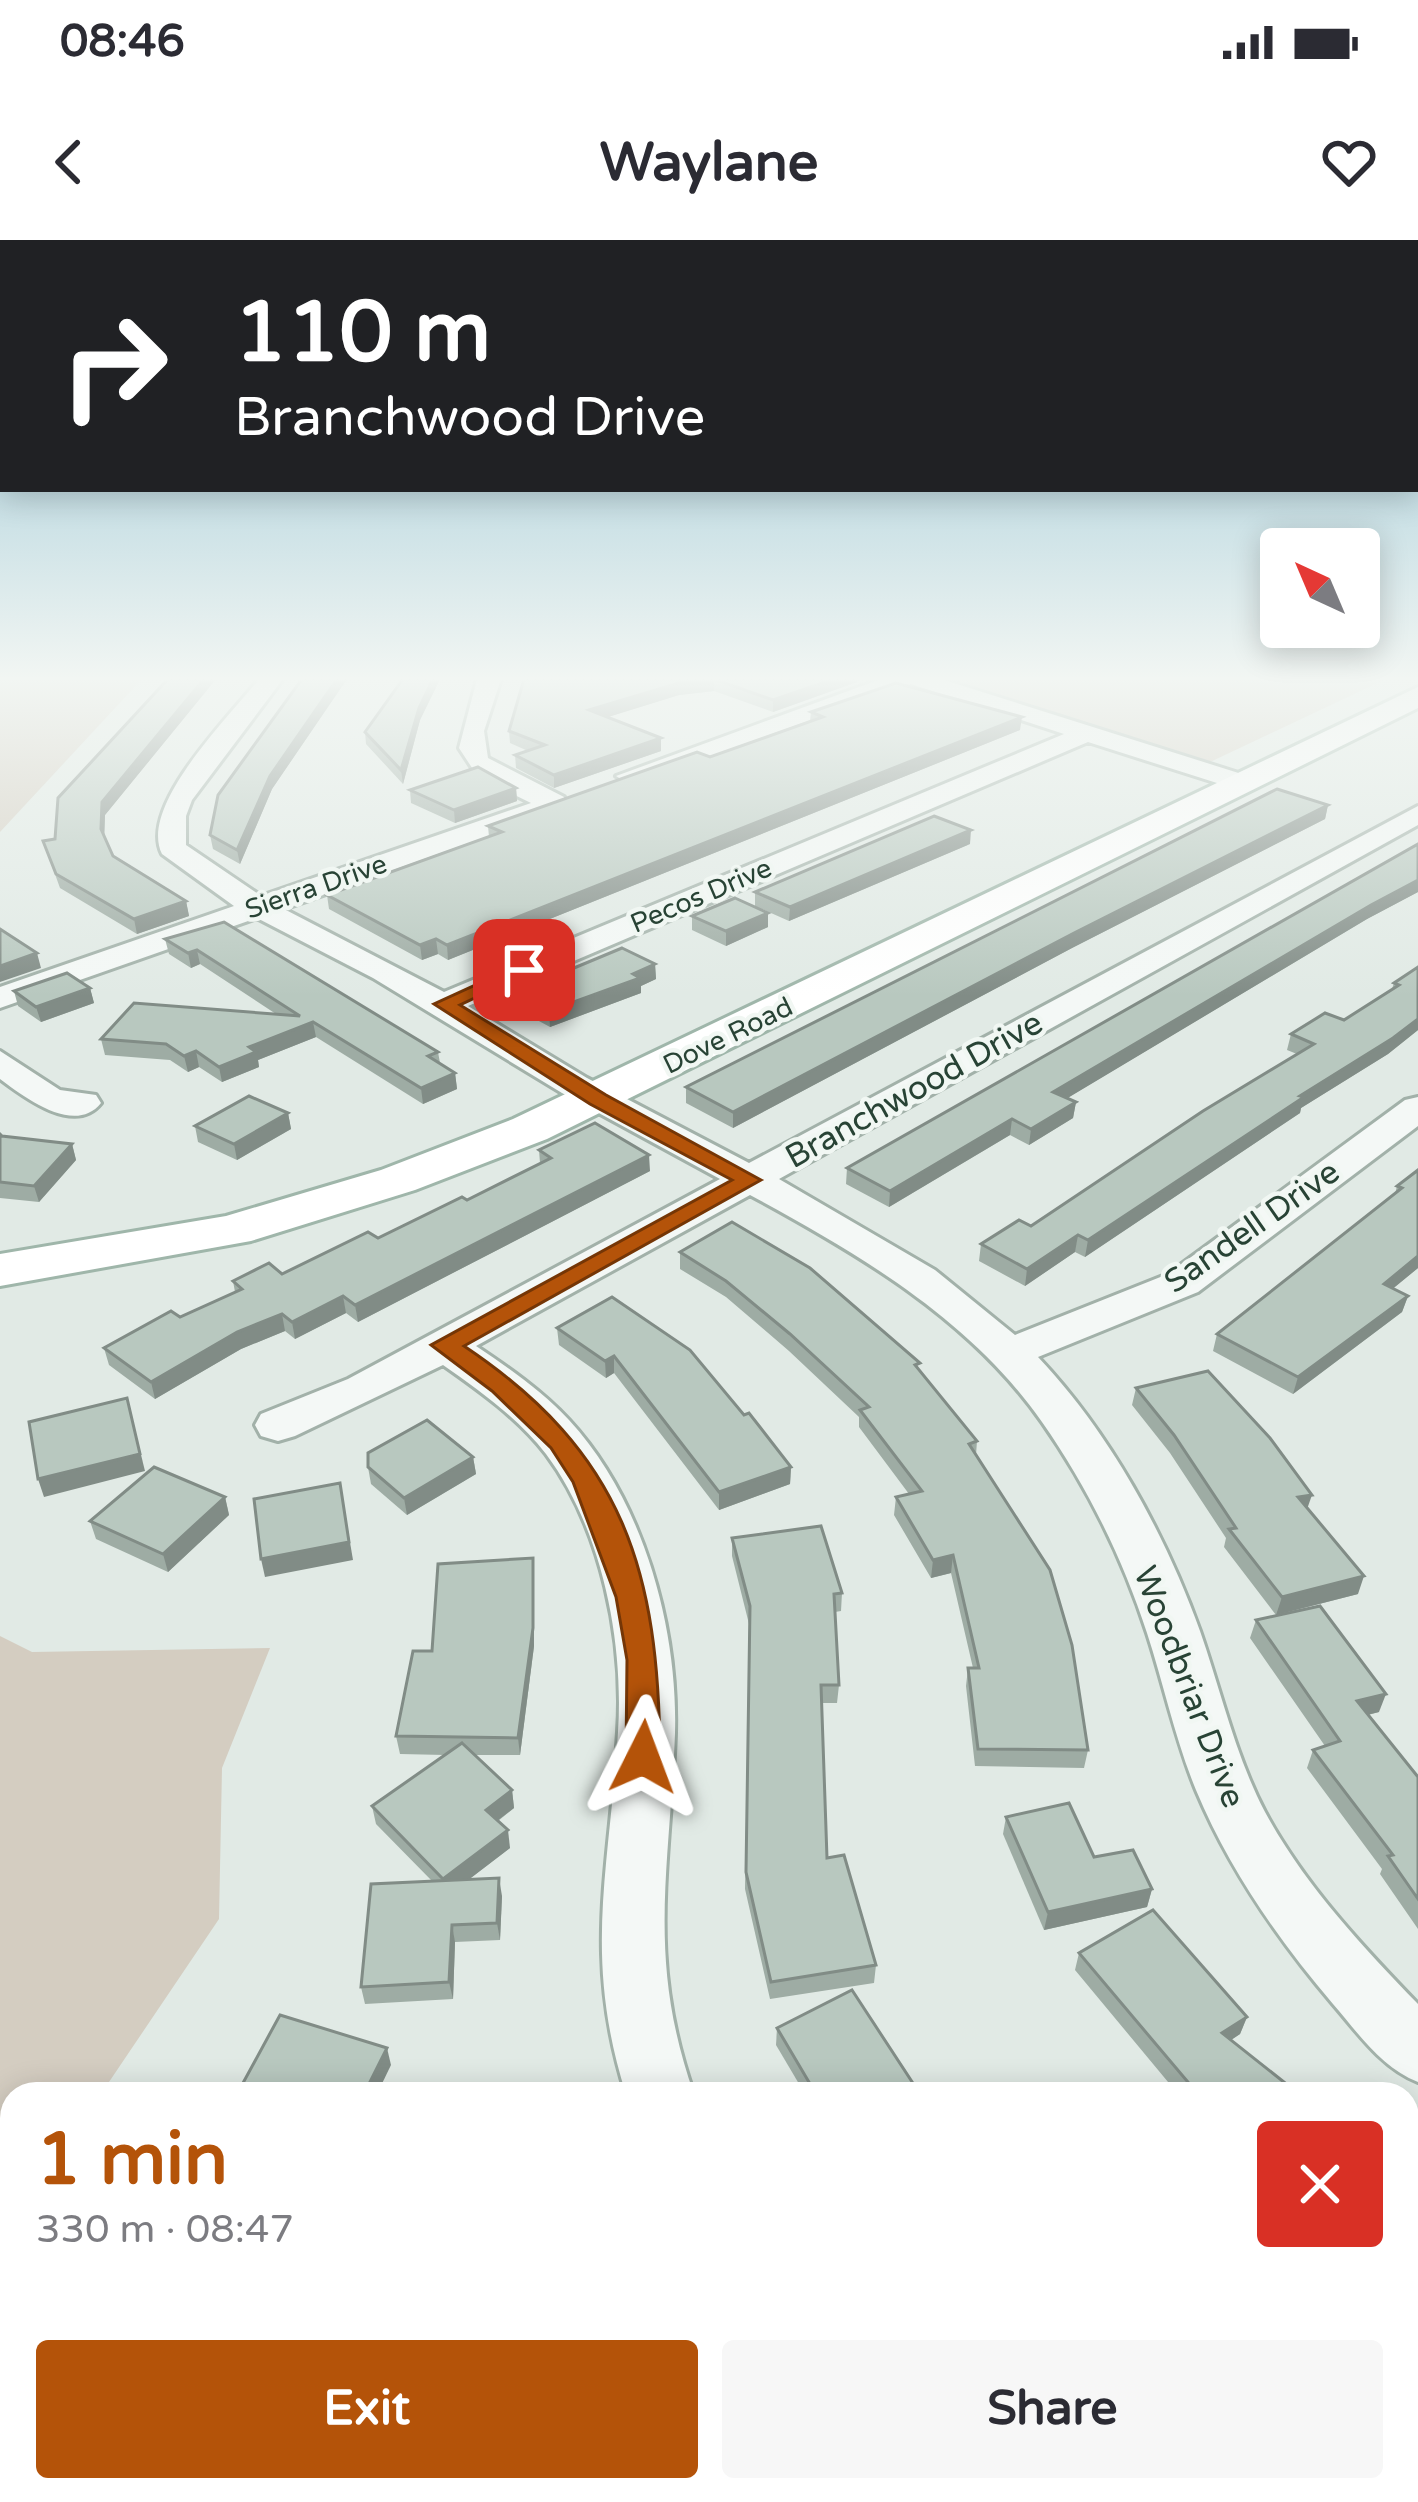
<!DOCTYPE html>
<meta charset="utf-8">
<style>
:root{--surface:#fff;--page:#f7f7f7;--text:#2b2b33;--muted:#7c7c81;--accent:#b45309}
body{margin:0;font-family:"Varela Round",sans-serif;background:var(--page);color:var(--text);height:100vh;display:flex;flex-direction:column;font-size:45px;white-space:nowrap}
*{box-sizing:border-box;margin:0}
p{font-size:39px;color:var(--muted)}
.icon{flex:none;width:66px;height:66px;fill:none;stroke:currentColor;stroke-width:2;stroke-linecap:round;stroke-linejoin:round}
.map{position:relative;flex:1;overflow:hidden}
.sheet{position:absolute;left:0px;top:1842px;width:1419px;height:420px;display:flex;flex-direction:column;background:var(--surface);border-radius:36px 36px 0 0;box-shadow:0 6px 30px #0003}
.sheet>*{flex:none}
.hud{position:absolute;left:0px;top:0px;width:1419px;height:252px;box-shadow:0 6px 30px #0003;background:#202124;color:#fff;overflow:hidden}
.needle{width:78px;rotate:316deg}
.buttons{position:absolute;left:1260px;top:288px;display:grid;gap:24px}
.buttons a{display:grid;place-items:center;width:120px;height:120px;border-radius:12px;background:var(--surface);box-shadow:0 6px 30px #0003;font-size:60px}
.pin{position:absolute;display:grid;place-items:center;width:102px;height:102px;color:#fff;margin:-51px;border-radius:24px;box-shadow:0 6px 18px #0006}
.me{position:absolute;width:132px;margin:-66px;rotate:3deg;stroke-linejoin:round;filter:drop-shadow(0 0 9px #0008)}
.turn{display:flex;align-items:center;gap:42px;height:252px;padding:0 36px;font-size:54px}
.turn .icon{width:156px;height:156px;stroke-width:2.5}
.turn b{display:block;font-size:84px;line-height:102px}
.round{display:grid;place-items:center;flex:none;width:126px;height:126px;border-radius:12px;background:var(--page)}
.head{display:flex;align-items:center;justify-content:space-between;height:204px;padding:0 36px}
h1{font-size:72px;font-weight:800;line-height:90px;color:var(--accent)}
.cta{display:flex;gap:24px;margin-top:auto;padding:24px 36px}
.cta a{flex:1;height:138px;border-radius:12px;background:var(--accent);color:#fff;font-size:48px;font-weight:800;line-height:138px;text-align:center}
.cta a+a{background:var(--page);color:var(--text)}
.status{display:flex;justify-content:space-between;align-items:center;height:84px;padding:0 60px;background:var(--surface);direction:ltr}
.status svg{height:33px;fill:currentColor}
header{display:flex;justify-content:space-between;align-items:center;height:156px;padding:0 36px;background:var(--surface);font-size:54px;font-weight:800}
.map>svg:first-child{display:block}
.green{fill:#d4cdc1}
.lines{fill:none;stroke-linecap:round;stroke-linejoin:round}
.minor-casing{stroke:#a2b1a9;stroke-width:6}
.major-casing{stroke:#9fb6aa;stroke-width:6}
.minor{fill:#f4f8f6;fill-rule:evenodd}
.major{fill:#fff;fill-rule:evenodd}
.wall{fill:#9eaca4}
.shaded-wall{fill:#818c86}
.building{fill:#b8c8bf;stroke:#818c86;stroke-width:3}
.route{fill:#b45309;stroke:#753606;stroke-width:3}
.labels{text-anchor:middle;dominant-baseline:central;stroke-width:9;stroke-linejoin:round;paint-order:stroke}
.far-street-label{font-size:27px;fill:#284335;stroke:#f1f7f3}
.street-label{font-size:33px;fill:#284335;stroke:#f1f7f3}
</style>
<div class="status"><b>08:46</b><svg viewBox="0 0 49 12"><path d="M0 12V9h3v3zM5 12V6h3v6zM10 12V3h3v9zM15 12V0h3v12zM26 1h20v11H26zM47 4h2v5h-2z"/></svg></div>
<header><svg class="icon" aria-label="back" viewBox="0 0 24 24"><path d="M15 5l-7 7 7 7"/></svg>Waylane<svg class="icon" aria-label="heart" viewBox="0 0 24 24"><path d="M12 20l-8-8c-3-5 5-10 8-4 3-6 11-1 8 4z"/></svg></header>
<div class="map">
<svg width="1418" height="2262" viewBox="0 0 1418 2262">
<rect width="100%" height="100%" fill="#e1eae5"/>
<g class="green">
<polygon points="0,439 142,439 0,592"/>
<polygon points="936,439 1386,439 1208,523"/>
<polygon points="0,1396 32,1412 270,1408 222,1528 219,1679 109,1842 107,1854 12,1854 12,2250 103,2250 114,2262 0,2262"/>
</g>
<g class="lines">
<g class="minor-casing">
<g id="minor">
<path d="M259,439H283L192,560L186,576V605L261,656L531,563L478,537L459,508L477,439H501L484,491L488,518L564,557V569L284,669L444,752L1064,494L911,444L638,542L629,544L616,536L881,439H941L1248,536L1252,542L1239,550L1088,502L468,766L587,838L749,923L1418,566V585L779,939L935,1030L1015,1095L1168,1034L1405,860L1418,857V886L1198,1052L1038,1117C1110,1193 1165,1294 1200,1391C1221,1451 1235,1515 1265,1572C1304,1644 1361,1705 1418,1764V1842C1382,1828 1358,1793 1333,1764C1277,1698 1229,1629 1196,1550C1175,1499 1164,1445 1147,1393C1123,1319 1087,1246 1042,1182C970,1079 859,1014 750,955L476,1106C509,1128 542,1151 569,1180C643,1260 678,1387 675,1493C670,1630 646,1718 694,1854H626C582,1716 610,1628 618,1492C624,1401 602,1289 546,1214C518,1178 480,1151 443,1125L295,1196L278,1201L261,1196L255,1185L261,1174L348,1139L720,939L562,853L373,738L257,678L0,768V747L234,666L162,614C138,566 230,476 259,439Z"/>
<path d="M0,811L60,850L96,855L101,863C75,896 24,857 0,839Z"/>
<polygon points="895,2250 982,2250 987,2262 900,2262"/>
</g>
</g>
<g class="major-casing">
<polygon id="major" points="1418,447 1418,468 547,899 415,950 251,1001 0,1046 0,1014 226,976 381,930 513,879"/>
</g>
<use href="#minor" class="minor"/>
<use href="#major" class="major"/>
</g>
<g class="wall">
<polygon points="168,439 216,439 105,575 104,597 113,616 186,661 189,676 137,694 60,648 43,601 55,599"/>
<polygon points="302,439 347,439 272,549 240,624 213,609 210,595"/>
<polygon points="353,439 440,439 420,480 403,544 366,504 365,492 402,440"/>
<polygon points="524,439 857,439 857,442 773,472 714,451 679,455 607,477 661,511 554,548 516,528 515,515 528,511 510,503 509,491"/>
<polygon points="811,472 1020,490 448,720 438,714 422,720 329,669 327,655 489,597 488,586 710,517 810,481"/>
<polygon points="516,548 517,561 455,583 411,563 410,550"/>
<polygon points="1328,565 1325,579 1072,708 733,888 686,863 686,847"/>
<polygon points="970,604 789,681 755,666 755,652"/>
<polygon points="1418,604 1418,652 1367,679 1067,858 1076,862 1073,878 1029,905 1010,895 889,967 846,944 847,928"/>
<polygon points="692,676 768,687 726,706 692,690"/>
<polygon points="224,682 438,812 440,823 455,833 457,849 423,864 316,797 258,820 259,827 222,842 199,827 188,832 170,820 105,815 101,799 276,774 200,724 191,728 169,714 165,699"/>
<polygon points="655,724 656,739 641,746 641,753 550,787 515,768 514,753"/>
<polygon points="1418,727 1418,790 1388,814 1301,868 1300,873 1085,1017 1075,1012 1025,1046 979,1021 981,1004 1031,986 1297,814 1287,810 1291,794 1344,780 1392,749 1394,743"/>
<polygon points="90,748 94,763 41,782 18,766 14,751"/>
<polygon points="288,873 291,889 237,920 198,902 195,886"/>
<polygon points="0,894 2,896 72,904 76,920 39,962 0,958"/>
<polygon points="539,910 650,931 358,1082 346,1073 295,1099 285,1091 241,1109 155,1159 109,1125 104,1108 180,1077 235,1052 233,1041 282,1034 378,998 467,960 540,923"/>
<polygon points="1418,930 1418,1028 1393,1048 1408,1056 1402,1072 1293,1154 1213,1111 1217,1094 1395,954 1397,946"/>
<polygon points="680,1012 919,1130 977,1201 976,1215 1088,1510 1084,1528 975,1526 966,1446 968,1428 973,1428 951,1333 931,1338 894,1275 896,1257 909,1254 859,1187 859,1177 789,1111 726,1057 680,1029"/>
<polygon points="557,1088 744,1175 791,1227 790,1244 719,1270 614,1133 606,1138 559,1105"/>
<polygon points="1136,1148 1307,1269 1358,1354 1276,1375 1224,1307 1226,1298 1170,1213 1132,1165"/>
<polygon points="473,1217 476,1234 407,1275 371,1244 368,1227"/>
<polygon points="225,1257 229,1275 168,1332 96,1299 90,1281"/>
<polygon points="732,1298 842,1353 841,1371 835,1372 839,1445 837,1463 821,1463 827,1618 876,1725 874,1743 770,1759 745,1649 749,1384 732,1316"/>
<polygon points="534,1336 534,1406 520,1515 475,1515 512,1550 514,1568 498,1581 510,1608 468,1640 502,1656 500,1700 455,1702 453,1759 365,1764 361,1747 432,1641 376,1584 372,1566 445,1515 400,1514 396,1496 432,1411"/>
<polygon points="1256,1380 1379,1472 1368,1475 1418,1537 1418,1689 1380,1634 1382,1629 1307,1528 1313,1510 1325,1506 1250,1398"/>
<polygon points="1006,1577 1094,1617 1152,1649 1147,1667 1044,1690 1003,1594"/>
<polygon points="1079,1713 1247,1777 1240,1794 1231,1800 1299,1854 1178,1854 1075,1730"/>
<polygon points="777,1788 920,1854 805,1854 776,1805"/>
<polygon points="1407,1963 1418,1971 1418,2113 1407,2104"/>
<polygon points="1132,2250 1310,2250 1323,2262 1144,2262"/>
</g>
<g class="shaded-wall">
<polygon points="204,439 216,439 105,575 104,603 101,589 102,562"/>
<polygon points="337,439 347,439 272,549 240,624 237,610 270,536"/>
<polygon points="433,439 440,439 420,480 403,544 401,530 419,468"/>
<polygon points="714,439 714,451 679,455 589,483 589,470 679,443"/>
<polygon points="834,439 857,439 857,442 773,472 773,460"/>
<polygon points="1022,477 1020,490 448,720 447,705"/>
<polygon points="661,498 661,511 554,548 554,535"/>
<polygon points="516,548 517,561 455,583 454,570"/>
<polygon points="1328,565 1325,579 1072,708 733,888 733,872 1074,693"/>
<polygon points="971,590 970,604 789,681 790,667"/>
<polygon points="1418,640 1418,652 1367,679 1051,868 1053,852 1371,665"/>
<polygon points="186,661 189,676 137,694 134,679"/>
<polygon points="768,673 768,687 726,706 726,691"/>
<polygon points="436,699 438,714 422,720 420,705"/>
<polygon points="197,710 200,724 191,728 188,713"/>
<polygon points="37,713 41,728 0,742 0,726"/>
<polygon points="655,724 656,739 641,746 641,753 550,787 549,771"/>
<polygon points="90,748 94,763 41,782 36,767"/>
<polygon points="1418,779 1418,790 1388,814 1301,868 1300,873 1085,1017 1088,1000 1300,856"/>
<polygon points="313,782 316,797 258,820 259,827 222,842 219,827 249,807"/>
<polygon points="196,811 199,827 188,832 184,816"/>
<polygon points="455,833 457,849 423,864 421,848"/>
<polygon points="1076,862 1073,878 1029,905 1031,889"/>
<polygon points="288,873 291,889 237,920 234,904"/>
<polygon points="1012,879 1010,895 889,967 890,951"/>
<polygon points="72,904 76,920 39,962 34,946"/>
<polygon points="649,915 650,931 358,1082 355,1065"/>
<polygon points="1078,995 1075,1012 1025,1046 1027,1029"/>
<polygon points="1418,1016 1418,1028 1378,1061 1384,1044"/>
<polygon points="343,1056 346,1073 295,1099 292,1082"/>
<polygon points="1408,1056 1402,1072 1293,1154 1298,1137"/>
<polygon points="282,1074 285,1091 241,1109 155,1159 151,1142 237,1092"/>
<polygon points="614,1116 614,1133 606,1138 605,1121"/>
<polygon points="127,1158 145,1231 44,1257 38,1239"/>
<polygon points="473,1217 476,1234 407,1275 404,1258"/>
<polygon points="791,1227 790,1244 719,1270 719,1252"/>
<polygon points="340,1243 353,1320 265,1337 261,1319"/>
<polygon points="1312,1255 1306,1272 1298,1257"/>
<polygon points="225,1257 229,1275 168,1332 163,1314"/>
<polygon points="953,1315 951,1333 931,1338 933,1320"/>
<polygon points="533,1318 534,1406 520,1515 518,1498"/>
<polygon points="1364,1336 1358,1354 1276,1375 1282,1357"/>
<polygon points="1386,1454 1379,1472 1350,1479 1357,1461"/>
<polygon points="512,1550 514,1568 489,1587 486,1570"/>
<polygon points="508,1590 510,1608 446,1657 443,1639"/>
<polygon points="499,1638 502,1656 500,1700 497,1683"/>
<polygon points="1152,1649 1147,1667 1044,1690 1048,1672"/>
<polygon points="452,1685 455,1702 453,1759 449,1742"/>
<polygon points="1247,1777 1240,1794 1216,1810 1222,1793"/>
<polygon points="387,1808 391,1825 377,1854 364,1854"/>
<polygon points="453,2250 471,2250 459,2262 441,2262"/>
</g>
<g class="building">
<polygon points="168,439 204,439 102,562 101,589 113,616 186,661 134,679 56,634 43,601 55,599 58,558"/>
<polygon points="302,439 337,439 270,536 237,610 210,595 218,555"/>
<polygon points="403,439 433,439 419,468 401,530 365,492"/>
<polygon points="524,439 834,439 773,460 714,439 679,443 589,470 661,498 554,535 515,515 545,505 509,491"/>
<polygon points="896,443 1022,477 447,705 436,699 420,705 327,655 502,592 488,586 697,512 710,517 823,477 811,472"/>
<polygon points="478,527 516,548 454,570 410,550"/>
<polygon points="1277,549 1328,565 1074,693 733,872 686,847"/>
<polygon points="934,576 971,590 790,667 755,652"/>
<polygon points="1418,604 1418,640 1371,665 1053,852 1076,862 1031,889 1012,879 890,951 847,928"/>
<polygon points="735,658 768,673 726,691 692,676"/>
<polygon points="224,682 438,812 428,816 455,833 421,848 313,782 249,807 256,812 219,827 196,811 184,816 166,804 101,799 134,763 300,776 197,710 188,713 165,699"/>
<polygon points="0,689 37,713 0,726"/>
<polygon points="622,708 655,724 633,734 640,738 549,771 514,753"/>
<polygon points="1418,727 1418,779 1393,798 1300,856 1304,857 1088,1000 1078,995 1027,1029 981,1004 1019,980 1031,986 1203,871 1314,804 1291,794 1325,773 1344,780 1399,745 1394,743"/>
<polygon points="67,733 90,748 36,767 14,751"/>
<polygon points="249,856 288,873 234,904 195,886"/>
<polygon points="595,883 649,915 355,1065 343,1056 292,1082 282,1074 237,1092 151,1142 104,1108 171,1071 180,1077 242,1049 233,1041 269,1023 282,1034 368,992 378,998 462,957 467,960 551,918 539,910"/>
<polygon points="0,894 2,896 72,904 34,946 0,942"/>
<polygon points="1418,930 1418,1016 1384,1044 1408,1056 1298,1137 1217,1094 1402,948 1397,946"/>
<polygon points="732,982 810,1028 920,1123 915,1125 977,1201 969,1204 1050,1330 1072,1405 1088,1510 978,1509 968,1428 979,1428 953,1315 933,1320 896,1257 922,1251 860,1170 869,1167 790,1094 726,1041 680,1012"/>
<polygon points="612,1057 690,1110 744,1175 749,1173 791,1227 719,1252 614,1116 605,1121 557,1088"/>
<polygon points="1208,1131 1270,1198 1312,1255 1298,1257 1364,1336 1282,1357 1229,1289 1236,1288 1174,1195 1136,1148"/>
<polygon points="127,1158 140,1214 38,1239 29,1182"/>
<polygon points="427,1180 473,1217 404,1258 368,1227 368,1213"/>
<polygon points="154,1227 225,1257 163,1314 90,1281"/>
<polygon points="340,1243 349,1302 261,1319 254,1259"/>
<polygon points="821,1286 842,1353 834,1354 839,1445 821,1445 827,1618 844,1615 876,1725 771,1742 746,1632 750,1366 732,1298"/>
<polygon points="533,1318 533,1388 518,1498 396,1496 413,1411 432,1411 438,1324"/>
<polygon points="1320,1366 1386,1454 1357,1461 1418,1537 1418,1659 1388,1616 1393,1615 1313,1510 1340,1501 1256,1380"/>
<polygon points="462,1503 512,1550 486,1570 508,1590 443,1639 372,1566"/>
<polygon points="1069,1563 1094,1617 1133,1610 1152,1649 1048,1672 1006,1577"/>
<polygon points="499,1638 497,1683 452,1685 449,1742 361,1747 371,1644"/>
<polygon points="1153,1670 1247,1777 1222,1793 1299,1854 1198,1854 1079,1713"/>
<polygon points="852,1750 920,1854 816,1854 777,1788"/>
<polygon points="280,1775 387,1808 364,1854 237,1854"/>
<polygon points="1407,1963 1418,1971 1418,2090 1407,2081"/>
<polygon points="315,2250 453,2250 441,2262 323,2262"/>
<polygon points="498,2250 671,2250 680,2262 508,2262"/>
<polygon points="1152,2250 1310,2250 1323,2262 1165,2262"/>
</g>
<linearGradient id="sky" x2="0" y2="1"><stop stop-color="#89bed0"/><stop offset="0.58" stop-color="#f2f6f3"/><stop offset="1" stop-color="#f2f6f3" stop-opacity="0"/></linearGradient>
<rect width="1418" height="756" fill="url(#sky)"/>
<path class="route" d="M517,726L534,730L460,765L606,855L761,940L464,1106C624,1213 659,1331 660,1517L655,1527H631L626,1517L627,1420L616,1357L573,1242L551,1208L492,1151L431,1105L732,940L590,864L434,764Z"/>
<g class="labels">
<g class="far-street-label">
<text transform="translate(316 647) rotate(-19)">Sierra Drive</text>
<text transform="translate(701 656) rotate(-23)">Pecos Drive</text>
<text transform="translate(728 796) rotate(-26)">Dove Road</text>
</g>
<g class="street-label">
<text transform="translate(914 850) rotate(-29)">Branchwood Drive</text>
<text transform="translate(1252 987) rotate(-35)">Sandell Drive</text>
<text transform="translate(1189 1447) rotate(69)">Woodbriar Drive</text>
</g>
</g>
</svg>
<div class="buttons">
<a><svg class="needle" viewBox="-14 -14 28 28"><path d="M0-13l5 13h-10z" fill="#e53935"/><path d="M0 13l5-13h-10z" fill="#7c7c81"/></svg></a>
</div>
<div class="pin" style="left:524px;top:730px;background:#d93025"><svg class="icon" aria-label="arrive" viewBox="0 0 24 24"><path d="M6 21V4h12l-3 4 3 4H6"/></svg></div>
<svg class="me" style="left:643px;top:1517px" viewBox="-20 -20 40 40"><path d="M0-17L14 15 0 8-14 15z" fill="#b45309" stroke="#fff" stroke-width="4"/></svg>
<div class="hud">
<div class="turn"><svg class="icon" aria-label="right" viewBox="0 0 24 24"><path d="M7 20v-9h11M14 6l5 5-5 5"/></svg><div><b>110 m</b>Branchwood Drive</div></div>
</div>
<section class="sheet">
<div class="head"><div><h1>1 min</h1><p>330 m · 08:47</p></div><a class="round" style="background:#d93025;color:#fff"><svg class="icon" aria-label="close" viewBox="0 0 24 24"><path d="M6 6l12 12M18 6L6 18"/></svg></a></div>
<div class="cta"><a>Exit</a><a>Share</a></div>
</section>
</div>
